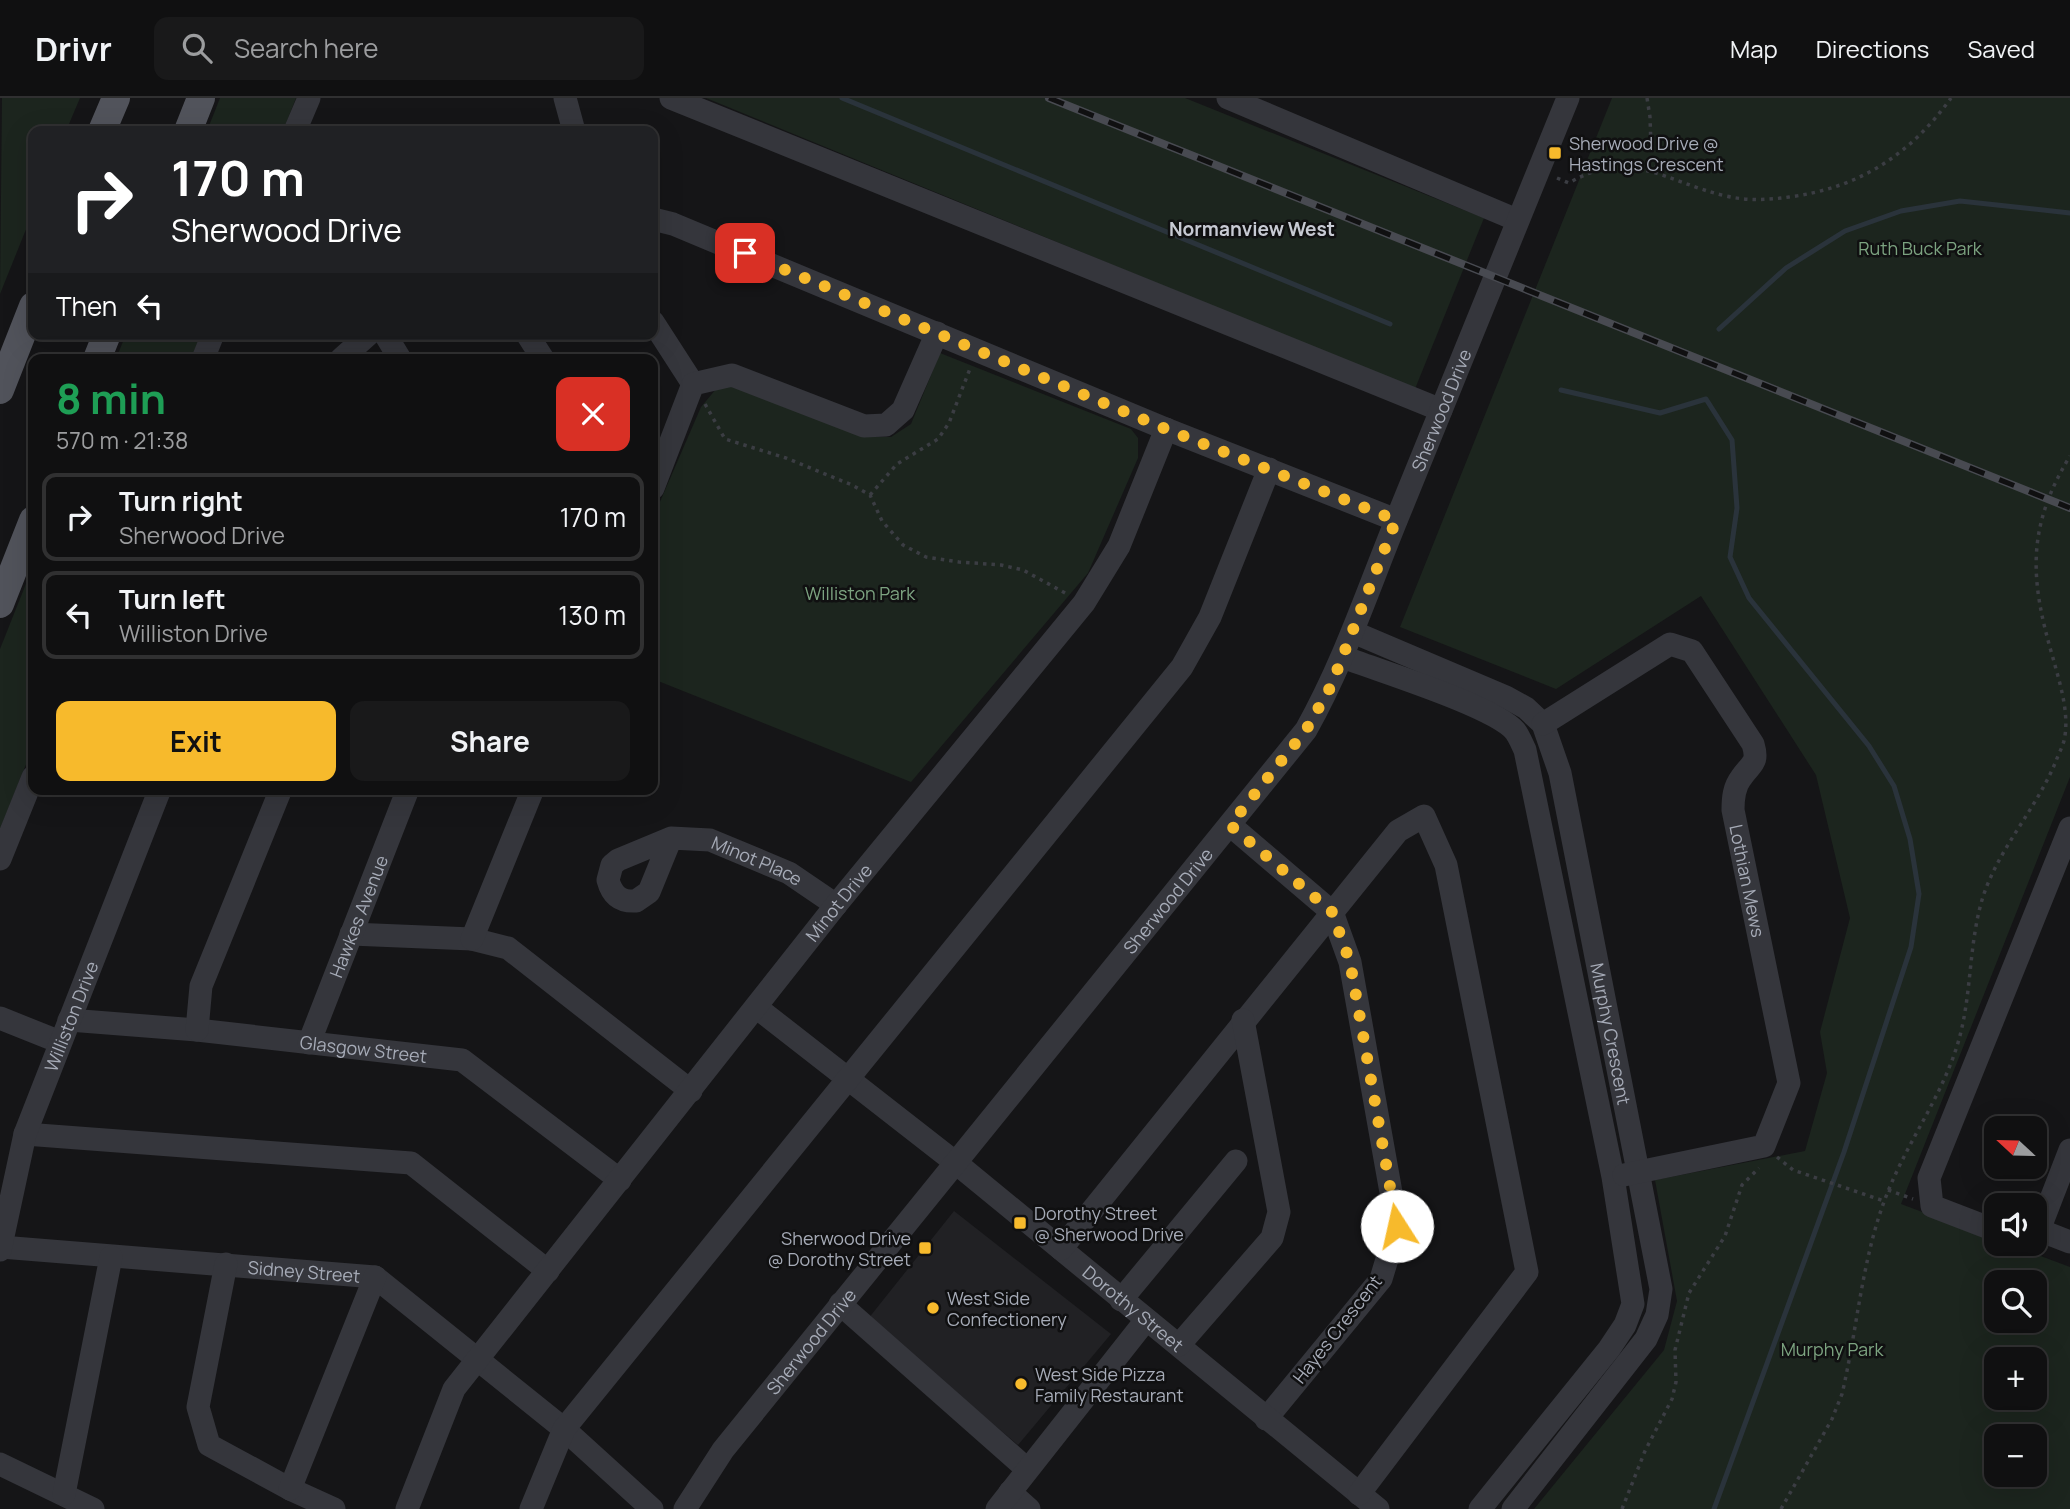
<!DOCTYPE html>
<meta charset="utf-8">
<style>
:root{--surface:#101011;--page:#19191a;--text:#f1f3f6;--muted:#9c9d9f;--line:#303031;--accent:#f7ba2c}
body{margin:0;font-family:Manrope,sans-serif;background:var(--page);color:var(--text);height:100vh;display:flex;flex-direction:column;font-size:26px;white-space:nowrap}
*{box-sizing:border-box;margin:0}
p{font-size:23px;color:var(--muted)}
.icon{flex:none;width:38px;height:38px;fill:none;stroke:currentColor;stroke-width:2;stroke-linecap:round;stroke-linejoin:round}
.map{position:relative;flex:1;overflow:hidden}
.panel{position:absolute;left:28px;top:256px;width:630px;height:441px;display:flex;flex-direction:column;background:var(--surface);border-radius:14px;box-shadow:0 7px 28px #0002,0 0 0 2px var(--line)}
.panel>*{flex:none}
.hud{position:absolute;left:28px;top:28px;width:630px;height:214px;border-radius:14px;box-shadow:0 7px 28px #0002,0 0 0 2px var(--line);background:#202124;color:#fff;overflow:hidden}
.needle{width:46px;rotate:292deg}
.fabs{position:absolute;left:1984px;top:1018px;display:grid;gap:14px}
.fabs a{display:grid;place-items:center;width:63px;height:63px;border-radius:14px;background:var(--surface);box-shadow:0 7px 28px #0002,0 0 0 2px var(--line);font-size:35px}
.pin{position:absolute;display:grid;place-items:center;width:60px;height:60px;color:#fff;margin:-30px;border-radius:14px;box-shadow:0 4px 10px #0006}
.me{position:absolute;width:77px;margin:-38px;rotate:350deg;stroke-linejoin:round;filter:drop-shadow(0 0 5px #0008)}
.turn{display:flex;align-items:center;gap:24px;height:147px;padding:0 28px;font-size:32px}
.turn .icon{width:91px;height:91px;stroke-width:2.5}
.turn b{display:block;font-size:49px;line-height:60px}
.then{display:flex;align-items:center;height:66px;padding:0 28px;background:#0003;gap:14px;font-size:26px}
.round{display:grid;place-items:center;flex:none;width:74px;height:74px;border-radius:14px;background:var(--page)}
.head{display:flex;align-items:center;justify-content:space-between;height:119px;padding:0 28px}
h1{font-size:42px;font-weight:700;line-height:52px;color:#1e9e55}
.button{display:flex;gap:14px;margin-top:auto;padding:14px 28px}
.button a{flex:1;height:80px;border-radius:14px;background:var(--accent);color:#111;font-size:28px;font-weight:700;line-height:80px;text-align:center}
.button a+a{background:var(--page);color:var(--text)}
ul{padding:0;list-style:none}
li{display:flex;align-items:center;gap:21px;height:88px;margin:0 14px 10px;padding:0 14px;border:4px solid var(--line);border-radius:14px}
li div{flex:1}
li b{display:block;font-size:26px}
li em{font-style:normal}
header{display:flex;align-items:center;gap:42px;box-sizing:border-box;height:98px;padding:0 35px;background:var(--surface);border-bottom:2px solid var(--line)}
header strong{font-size:33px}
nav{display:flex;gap:38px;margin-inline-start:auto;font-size:24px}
.search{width:490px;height:63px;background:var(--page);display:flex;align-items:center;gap:18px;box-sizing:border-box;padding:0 24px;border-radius:14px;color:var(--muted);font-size:26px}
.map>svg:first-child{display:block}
.built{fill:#212124}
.green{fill:#1c251e;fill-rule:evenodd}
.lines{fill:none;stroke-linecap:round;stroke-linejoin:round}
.stream{stroke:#2a333b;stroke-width:5}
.path{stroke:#3b3d43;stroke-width:3.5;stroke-dasharray:3.5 5;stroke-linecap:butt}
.minor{stroke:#35363c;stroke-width:23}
.major{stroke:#51535b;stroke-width:28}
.rail-casing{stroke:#484a51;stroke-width:8}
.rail{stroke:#101011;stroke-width:5;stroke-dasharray:16;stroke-linecap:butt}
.route{stroke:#f7ba2c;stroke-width:12;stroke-dasharray:0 21.6}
.poi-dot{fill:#f7ba2c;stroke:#101011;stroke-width:2.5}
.labels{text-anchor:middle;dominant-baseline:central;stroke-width:5;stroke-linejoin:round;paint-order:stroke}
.poi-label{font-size:18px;fill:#a6abb7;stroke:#101011;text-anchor:start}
.park-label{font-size:18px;fill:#7ca380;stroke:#101011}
.street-label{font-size:18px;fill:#a6abb7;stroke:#101011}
.neighbourhood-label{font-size:19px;font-weight:bold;fill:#c7cad3;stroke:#101011}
</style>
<header>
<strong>Drivr</strong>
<div class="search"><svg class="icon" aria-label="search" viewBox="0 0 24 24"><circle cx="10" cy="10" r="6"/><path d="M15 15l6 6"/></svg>Search here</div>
<nav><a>Map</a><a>Directions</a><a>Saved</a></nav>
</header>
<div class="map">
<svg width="2070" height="1411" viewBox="0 0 2070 1411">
<rect width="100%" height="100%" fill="#151517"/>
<polygon class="built" points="954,1113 1111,1236 1018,1347 868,1221"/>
<g class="green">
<polygon points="2,0 80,0 66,33 33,33 33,114 0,196"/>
<polygon points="220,0 296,0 283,33 207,33"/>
<polygon points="706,0 1185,0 1484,120 1415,291"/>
<path d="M1612,0H2070V679L1901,1106L1997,1142V1146H2009L2070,1169V1411H1534L1664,1252L1677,1203L1655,1082L1805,1053L1827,975L1820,934L1850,820L1816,677L1701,498L1556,591L1400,529ZM1997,1185H2035V1223H1997ZM1997,1262H2035V1300H1997ZM1997,1339H2035V1377H1997Z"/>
<polygon points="126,236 201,236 191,261 116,261"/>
<polygon points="940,255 1131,331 1138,340 1138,360 1088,475 911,684 653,581 653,420 701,309 716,291 734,287 870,339 891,339 911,326"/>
<polygon points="33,468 33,649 0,731 0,551"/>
</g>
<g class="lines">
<g class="stream">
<polyline points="842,0 1390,226"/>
<polyline points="1719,231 1786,170 1845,133 1901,113 1960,103 2070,115"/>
<polyline points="1561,292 1660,315 1706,301 1732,342 1737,410 1730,459 1749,500 1869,648 1894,688 1910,741 1919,796 1911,849 1844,1054 1714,1411"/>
</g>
<g class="path">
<polyline points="1647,0 1650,19 1651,48 1658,75"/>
<path d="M1557,80L1569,85C1630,49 1665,84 1726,98C1747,103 1768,102 1789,99C1859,90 1910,57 1951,0"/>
<polyline points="705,306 725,341 786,360 852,387 870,397 882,423 903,447 926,459 959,464 1001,467 1023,472 1067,496"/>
<polyline points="870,397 897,366 938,341 949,325 971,268"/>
<polyline points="1777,1059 1793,1072 1884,1103"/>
<polyline points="1888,1092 1913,1101"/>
<polyline points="1622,1411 1645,1353 1672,1301 1676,1284 1675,1252 1689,1195 1725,1138 1742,1087 1759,1070"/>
<path d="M1781,1411L1832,1321L1842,1296C1858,1228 1862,1156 1889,1091C1909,1042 1941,999 1957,948C1972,901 1968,850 1982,802C1997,752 2036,712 2056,663C2058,657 2062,650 2064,643C2070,616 2060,586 2053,560C2030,482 2026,430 2070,358"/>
</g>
<g class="minor">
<polyline points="565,0 574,33"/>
<polyline points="671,0 1441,312"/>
<polyline points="1228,0 1517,122"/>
<polyline points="295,33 309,0"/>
<polyline points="653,121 673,126 1166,331 1396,422"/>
<polyline points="653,224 693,286"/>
<polyline points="385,236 400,261"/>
<polyline points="527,236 543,261"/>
<polyline points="203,261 213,236"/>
<polyline points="341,261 369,236"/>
<polyline points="653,390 693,286 732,277 864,328 886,327 903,312 937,235"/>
<path id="s1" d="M1353,534L1506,599L1526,610L1543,626L1560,675L1661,1191L1657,1217L1646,1241L1513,1411"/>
<path d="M1343,559C1379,573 1494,608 1515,633C1519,638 1522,646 1525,652L1613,1079L1633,1206L1625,1227L1609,1251L1480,1411"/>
<path id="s2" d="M1543,626L1670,546L1692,553L1753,646C1759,666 1751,665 1741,680C1734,689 1733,700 1733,712L1789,985L1764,1048L1624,1077"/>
<polyline points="1230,727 1332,814 1350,864 1397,1128 1381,1181 1266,1321"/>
<path id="s3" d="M671,740L649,794L636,803C620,804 612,797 608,782L612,767L618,762L671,740L710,742L789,775L836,807"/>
<polyline points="0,761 33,679"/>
<polyline points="351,836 472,841 508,850 691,993"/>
<polyline points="472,841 533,691"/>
<path id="s4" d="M756,909L956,1065L1378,1411"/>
<polyline points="0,920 60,944"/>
<path id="s5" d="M69,922L197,932L462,962L620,1082"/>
<polyline points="197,932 201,888 281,691"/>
<path id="s6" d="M309,945L408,691"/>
<polyline points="25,1036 411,1065 548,1173"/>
<polyline points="2070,1052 2039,1132 2070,1144"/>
<polyline points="1997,1133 1932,1108 1929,1080 2070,730"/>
<path id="s7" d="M1,1149L375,1179L564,1331L652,1411"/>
<polyline points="1061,1151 1398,733 1424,718 1446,767 1527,1174 1359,1396"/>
<path id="s8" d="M0,1152L25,1036L160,691"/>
<polyline points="226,1166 198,1309 209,1347 290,1391 334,1411"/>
<polyline points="1121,1202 1236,1063"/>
<polyline points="840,1206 1027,1371"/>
<polyline points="1179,1247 1272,1140 1279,1114 1243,922"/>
<polyline points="0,1366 93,1411"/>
<polyline points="290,1391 375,1179"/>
<polyline points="1010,1394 1029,1411"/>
<polyline points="64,1396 111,1159"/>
<path id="s9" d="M407,1411L454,1291L836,807L1084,505L1119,448L1166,331"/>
<polyline points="531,1411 564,1331 1182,569 1210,519 1269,371"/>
<path id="s10" d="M685,1411L723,1352L1306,632C1345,562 1368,491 1398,418C1455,279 1511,139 1568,0"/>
<polyline points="997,1411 1146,1222"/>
</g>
<g class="major">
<polyline points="102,33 116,0"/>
<polyline points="188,33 201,0"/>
<polyline points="97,261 107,236"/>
<polyline points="0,292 33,208"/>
<polyline points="0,506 33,422"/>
</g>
<g class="rail-casing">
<polyline id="rail" points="1049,0 2070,410"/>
</g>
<use href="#rail" class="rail"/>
</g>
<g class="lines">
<polyline class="route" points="745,155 1166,331 1396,422 1331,588 1306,632 1230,727 1332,814 1350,864 1397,1128"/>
</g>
<g class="poi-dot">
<rect x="1548" y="48" width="14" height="14" rx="3.5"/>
<rect x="1013" y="1118" width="14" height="14" rx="3.5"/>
<rect x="918" y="1143" width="14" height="14" rx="3.5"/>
<circle cx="933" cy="1210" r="7"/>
<circle cx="1021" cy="1286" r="7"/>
</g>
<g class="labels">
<g class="poi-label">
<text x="1569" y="45">Sherwood Drive @<tspan x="1569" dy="21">Hastings Crescent</tspan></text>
<text x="1034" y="1115">Dorothy Street<tspan x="1034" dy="21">@ Sherwood Drive</tspan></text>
<text x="911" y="1140" text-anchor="end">Sherwood Drive<tspan x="911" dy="21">@ Dorothy Street</tspan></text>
<text x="947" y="1200">West Side<tspan x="947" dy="21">Confectionery</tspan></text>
<text x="1035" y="1276">West Side Pizza<tspan x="1035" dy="21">Family Restaurant</tspan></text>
</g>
<g class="park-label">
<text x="1920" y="150">Ruth Buck Park</text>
<text x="860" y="495">Williston Park</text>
<text x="1832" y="1251">Murphy Park</text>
</g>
<g class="street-label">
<text stroke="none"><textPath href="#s10" startOffset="1344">Sherwood Drive</textPath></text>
<text stroke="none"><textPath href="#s3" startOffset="284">Minot Place</textPath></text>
<text stroke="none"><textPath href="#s2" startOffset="429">Lothian Mews</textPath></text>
<text stroke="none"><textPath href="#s10" startOffset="777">Sherwood Drive</textPath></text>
<text stroke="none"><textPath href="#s9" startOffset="749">Minot Drive</textPath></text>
<text stroke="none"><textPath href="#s6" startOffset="136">Hawkes Avenue</textPath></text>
<text stroke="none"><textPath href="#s8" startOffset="245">Williston Drive</textPath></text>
<text stroke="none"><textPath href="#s1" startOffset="530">Murphy Crescent</textPath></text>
<text stroke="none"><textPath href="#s5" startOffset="296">Glasgow Street</textPath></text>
<text stroke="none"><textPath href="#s7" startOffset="304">Sidney Street</textPath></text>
<text stroke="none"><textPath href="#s4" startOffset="483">Dorothy Street</textPath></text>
<text transform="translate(1337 1231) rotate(-52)">Hayes Crescent</text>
<text stroke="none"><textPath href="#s10" startOffset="210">Sherwood Drive</textPath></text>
</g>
<g class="neighbourhood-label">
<text x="1252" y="131">Normanview West</text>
</g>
</g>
</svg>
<div class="fabs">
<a><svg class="needle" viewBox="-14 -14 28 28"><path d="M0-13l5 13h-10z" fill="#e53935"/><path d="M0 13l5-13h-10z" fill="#9c9d9f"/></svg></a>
<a><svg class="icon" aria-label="sound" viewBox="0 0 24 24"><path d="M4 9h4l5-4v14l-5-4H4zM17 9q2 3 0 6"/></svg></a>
<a><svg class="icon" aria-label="search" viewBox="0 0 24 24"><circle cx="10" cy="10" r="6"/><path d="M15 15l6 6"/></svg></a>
<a>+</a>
<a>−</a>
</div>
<div class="pin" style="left:745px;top:155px;background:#d93025"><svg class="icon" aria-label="arrive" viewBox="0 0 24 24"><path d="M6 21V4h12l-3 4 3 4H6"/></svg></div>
<svg class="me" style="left:1397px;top:1128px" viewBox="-20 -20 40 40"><circle r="19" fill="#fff"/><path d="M0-13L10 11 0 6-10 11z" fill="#f7ba2c"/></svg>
<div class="hud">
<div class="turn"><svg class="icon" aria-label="right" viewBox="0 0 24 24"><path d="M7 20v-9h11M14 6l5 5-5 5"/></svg><div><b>170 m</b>Sherwood Drive</div></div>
<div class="then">Then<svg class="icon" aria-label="left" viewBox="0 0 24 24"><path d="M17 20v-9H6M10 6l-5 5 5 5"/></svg></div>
</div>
<section class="panel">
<div class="head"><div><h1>8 min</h1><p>570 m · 21:38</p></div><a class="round" style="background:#d93025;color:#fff"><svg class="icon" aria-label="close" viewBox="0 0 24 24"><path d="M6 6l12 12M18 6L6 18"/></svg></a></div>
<ul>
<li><svg class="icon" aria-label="right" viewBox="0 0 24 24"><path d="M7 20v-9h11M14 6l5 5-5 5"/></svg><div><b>Turn right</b><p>Sherwood Drive</p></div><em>170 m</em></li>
<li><svg class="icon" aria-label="left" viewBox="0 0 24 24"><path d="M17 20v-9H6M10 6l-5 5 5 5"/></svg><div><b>Turn left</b><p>Williston Drive</p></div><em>130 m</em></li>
</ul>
<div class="button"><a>Exit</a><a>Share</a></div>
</section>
</div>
